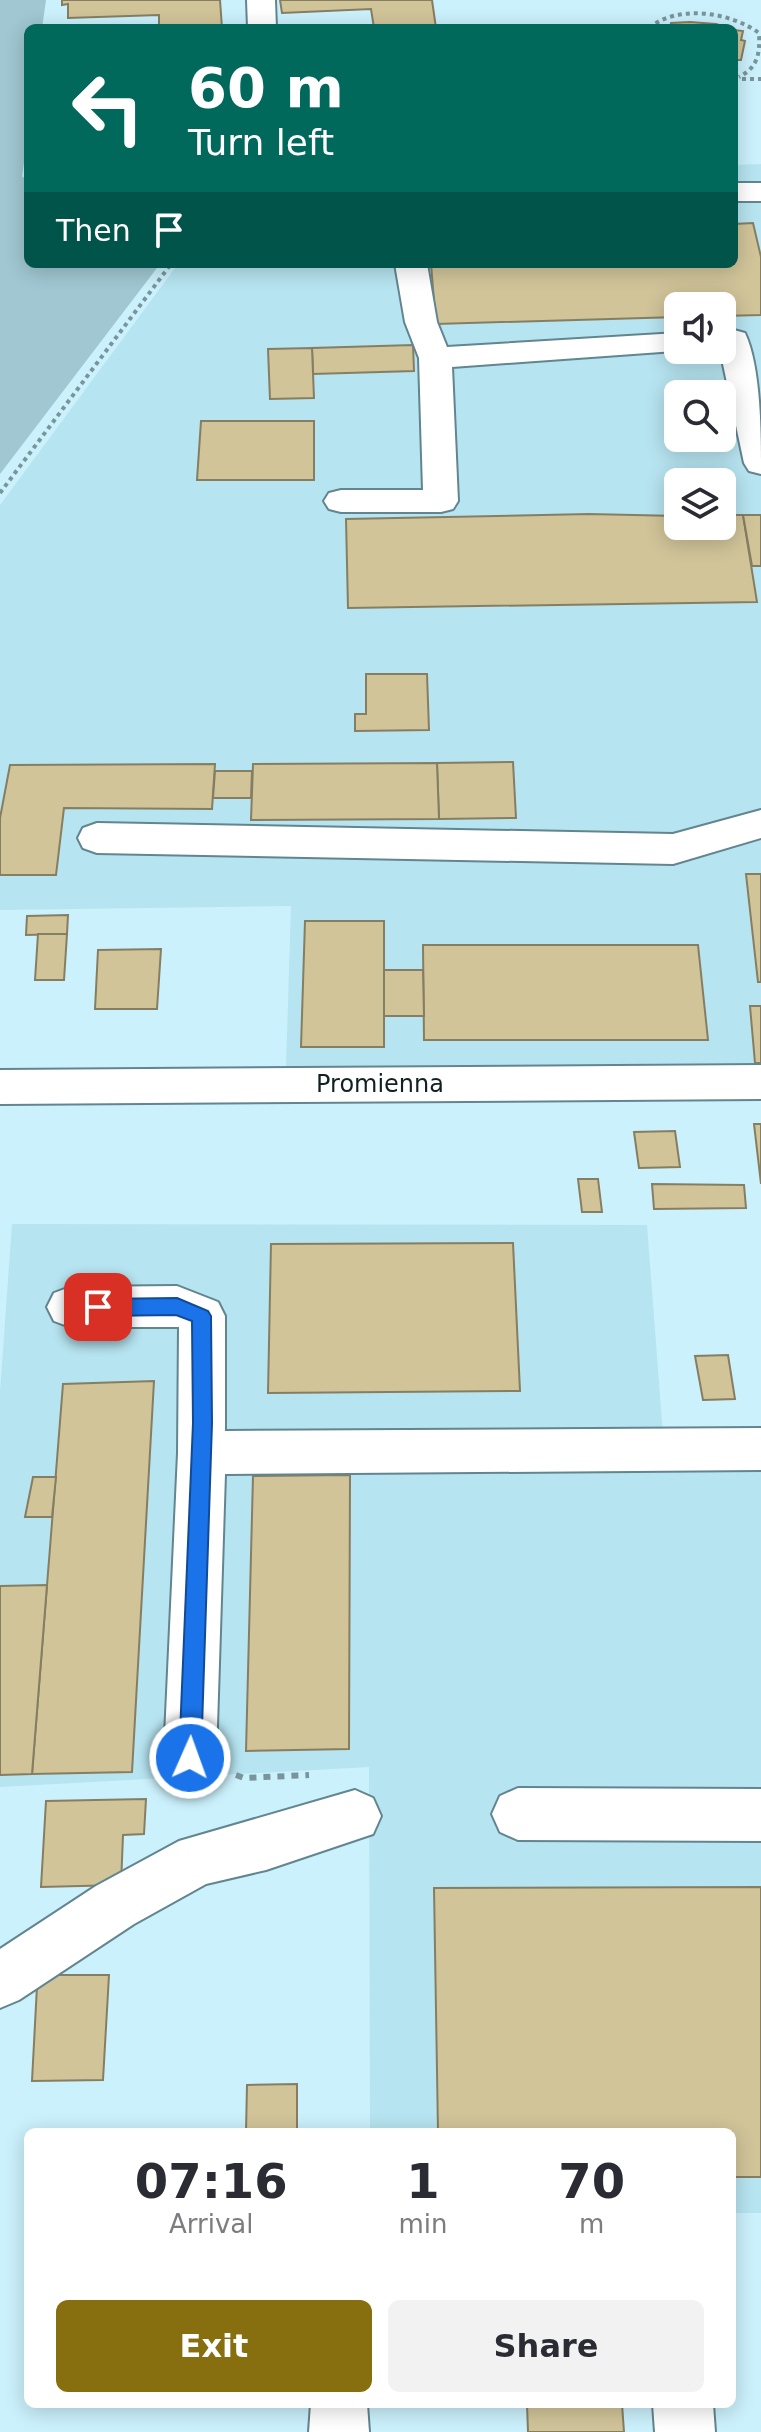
<!DOCTYPE html>
<style>
:root{--surface:#fff;--page:#f2f2f3;--text:#2b2b33;--muted:#7c7c81;--accent:#876f10}
body{margin:0;font-family:"DejaVu Sans",sans-serif;background:var(--page);color:var(--text);height:100vh;display:flex;flex-direction:column;font-size:30px;white-space:nowrap}
*{box-sizing:border-box;margin:0}
p{font-size:26px;color:var(--muted)}
.icon{flex:none;width:44px;height:44px;fill:none;stroke:currentColor;stroke-width:2;stroke-linecap:round;stroke-linejoin:round}
.map{position:relative;flex:1;overflow:hidden}
.side{position:absolute;left:24px;top:2128px;width:712px;height:280px;display:flex;flex-direction:column;background:var(--surface);border-radius:12px;box-shadow:0 4px 20px #0003}
.side>*{flex:none}
.banner{position:absolute;left:24px;top:24px;width:714px;height:244px;border-radius:12px;box-shadow:0 4px 20px #0003;background:#00695c;color:#fff;overflow:hidden}
.fabs{position:absolute;left:664px;top:292px;display:grid;gap:16px}
.fabs a{display:grid;place-items:center;width:72px;height:72px;border-radius:12px;background:var(--surface);box-shadow:0 4px 20px #0003;font-size:40px}
.pin{position:absolute;display:grid;place-items:center;width:68px;height:68px;color:#fff;margin:-34px;border-radius:16px;box-shadow:0 4px 12px #0006}
.me{position:absolute;width:88px;margin:-44px;rotate:2deg;stroke-linejoin:round;filter:drop-shadow(0 0 6px #0008)}
.turn{display:flex;align-items:center;gap:28px;height:168px;padding:0 32px;font-size:36px}
.turn .icon{width:104px;height:104px;stroke-width:2.5}
.turn b{display:block;font-size:56px;line-height:68px}
.then{display:flex;align-items:center;height:76px;padding:0 32px;background:#0003;gap:16px;font-size:30px}
.eta{display:flex;justify-content:space-evenly;align-items:center;height:136px;text-align:center}
.eta b{font-size:48px;font-weight:600;line-height:56px}
.primary-button{display:flex;gap:16px;margin-top:auto;padding:16px 32px}
.primary-button a{flex:1;height:92px;border-radius:12px;background:var(--accent);color:#fff;font-size:32px;font-weight:600;line-height:92px;text-align:center}
.primary-button a+a{background:var(--page);color:var(--text)}
.map>svg:first-child{display:block}
.built{fill:#b6e4f0;fill-rule:evenodd}
.green{fill:#a0c7d2}
.building{fill:#d1c499;stroke:#867e62;stroke-width:2}
.lines{fill:none;stroke-linecap:round;stroke-linejoin:round}
.minor-casing{stroke:#62858f;stroke-width:4}
.path-far1{stroke:#79959c;stroke-width:4;stroke-dasharray:4 4;stroke-linecap:butt}
.path{stroke:#79959c;stroke-width:6;stroke-dasharray:7 7;stroke-linecap:butt}
.minor{fill:#fff;fill-rule:evenodd}
.route{fill:#1a73e8;stroke:#114b97;stroke-width:2}
.labels{text-anchor:middle;dominant-baseline:central;stroke-width:6;stroke-linejoin:round;paint-order:stroke}
.street-label{font-size:24px;fill:#122024;stroke:#fff}
</style>
<div class="map">
<svg width="761" height="2432" viewBox="0 0 761 2432">
<rect width="100%" height="100%" fill="#cbf1fc"/>
<g class="built">
<path d="M761,164V1006H750L755,1063L286,1067L291,906L0,910V505L178,264H734V165ZM678,306H722V350H678ZM678,394H722V438H678ZM678,482H722V526H678Z"/>
<polygon points="12,1224 647,1225 663,1435 761,1466 761,2213 732,2213 732,2132 370,2132 369,1767 0,1787 0,1392"/>
</g>
<polygon class="green" points="0,0 46,0 42,28 28,28 28,133 22,177 28,178 28,264 160,264 0,474"/>
<g class="building">
<polygon points="62,0 220,0 222,28 159,28 159,15 68,18 68,4 62,5"/>
<polygon points="280,0 432,0 436,28 374,28 371,9 282,13"/>
<polygon points="690,22 716,24 726,27 670,28 671,23"/>
<polygon points="734,30 743,31 741,40 745,41 741,60 734,60"/>
<polygon points="753,223 761,257 761,315 722,316 722,306 678,306 678,317 436,324 431,264 734,264 734,224"/>
<polygon points="413,345 414,371 313,374 312,348"/>
<polygon points="312,348 314,398 270,399 268,349"/>
<polygon points="201,421 314,421 314,480 197,480"/>
<polygon points="589,514 678,516 678,526 722,526 722,515 743,515 757,602 348,608 346,519"/>
<polygon points="743,515 761,515 761,566 752,566"/>
<polygon points="366,674 427,674 429,730 355,731 355,714 366,714"/>
<polygon points="513,762 516,818 439,819 437,763"/>
<polygon points="437,763 439,819 251,820 253,764"/>
<polygon points="215,764 212,809 64,808 56,875 0,875 0,818 10,765"/>
<polygon points="215,771 252,771 251,798 213,798"/>
<polygon points="746,874 761,874 761,982 758,982"/>
<polygon points="68,915 67,934 26,935 27,916"/>
<polygon points="305,921 384,921 384,1047 301,1047"/>
<polygon points="38,934 67,934 64,980 35,980"/>
<polygon points="423,945 698,945 708,1040 424,1040"/>
<polygon points="161,949 157,1009 95,1009 98,950"/>
<polygon points="384,970 423,970 424,1016 384,1016"/>
<polygon points="750,1006 761,1006 761,1063 755,1063"/>
<polygon points="754,1124 761,1124 761,1184"/>
<polygon points="675,1131 680,1167 639,1168 634,1132"/>
<polygon points="578,1179 598,1179 602,1212 582,1212"/>
<polygon points="652,1184 744,1185 746,1208 654,1209"/>
<polygon points="513,1243 520,1391 268,1393 271,1244"/>
<polygon points="728,1355 735,1399 703,1400 695,1356"/>
<polygon points="154,1381 132,1772 32,1774 63,1384"/>
<polygon points="350,1475 349,1749 246,1751 253,1476"/>
<polygon points="33,1477 56,1477 52,1517 25,1517"/>
<polygon points="47,1585 32,1774 0,1775 0,1586"/>
<polygon points="146,1799 144,1834 123,1835 121,1885 41,1887 46,1801"/>
<polygon points="761,1887 761,2177 732,2177 732,2132 438,2132 434,1888"/>
<polygon points="49,1975 109,1975 103,2080 32,2081 37,1986"/>
<polygon points="297,2084 297,2132 246,2132 247,2085"/>
<polygon points="527,2404 622,2404 624,2432 528,2432"/>
</g>
<g class="lines">
<g class="minor-casing">
<g id="minor">
<polygon points="247,0 275,0 276,28 248,28"/>
<rect x="734" y="183" width="27" height="18"/>
<polygon points="395,264 427,264 437,322 447,347 678,333 678,350 689,350 452,367 458,501 453,509 441,512 341,512 329,509 324,501 329,493 341,490 423,490 419,358 405,322"/>
<path d="M734,330L745,333C761,367 761,434 761,474L749,471L744,463L720,350L723,333Z"/>
<polygon points="761,810 761,838 673,864 97,853 83,848 78,838 83,828 97,823 673,834"/>
<polygon points="761,1065 761,1099 0,1104 0,1070"/>
<polygon points="177,1286 218,1302 225,1316 225,1431 761,1428 761,1470 225,1474 216,1758 208,1776 190,1783 172,1776 164,1758 178,1453 179,1327 70,1327 54,1321 47,1307 54,1293 70,1287"/>
<polygon points="518,1788 761,1789 761,1841 518,1840 500,1832 492,1814 500,1796"/>
<polygon points="355,1790 373,1798 381,1816 373,1834 266,1870 206,1884 134,1924 19,2000 0,2008 0,1949 96,1886 179,1841"/>
<polygon points="311,2404 367,2404 369,2432 309,2432"/>
<polygon points="653,2404 713,2404 715,2432 655,2432"/>
</g>
</g>
<g class="path-far1">
<path d="M649,28C678,4 730,12 759,33C760,54 758,67 739,77"/>
<polyline points="734,79 761,79"/>
<polyline points="0,493 171,264"/>
</g>
<polyline class="path" points="236,1775 244,1778 309,1775"/>
<use href="#minor" class="minor"/>
</g>
<polygon class="route" points="177,1298 208,1311 211,1316 212,1423 201,1758 198,1765 190,1768 182,1765 179,1758 193,1423 192,1321 176,1315 98,1316 89,1307 98,1299"/>
<g class="labels">
<g class="street-label">
<text x="380" y="1084">Promienna</text>
</g>
</g>
</svg>
<div class="fabs">
<a><svg class="icon" aria-label="sound" viewBox="0 0 24 24"><path d="M4 9h4l5-4v14l-5-4H4zM17 9q2 3 0 6"/></svg></a>
<a><svg class="icon" aria-label="search" viewBox="0 0 24 24"><circle cx="10" cy="10" r="6"/><path d="M15 15l6 6"/></svg></a>
<a><svg class="icon" aria-label="layers" viewBox="0 0 24 24"><path d="M12 4l9 5-9 5-9-5zM3 14l9 5 9-5"/></svg></a>
</div>
<div class="pin" style="left:98px;top:1307px;background:#d93025"><svg class="icon" aria-label="arrive" viewBox="0 0 24 24"><path d="M6 21V4h12l-3 4 3 4H6"/></svg></div>
<svg class="me" style="left:190px;top:1758px" viewBox="-20 -20 40 40"><circle r="17" fill="#1a73e8" stroke="#fff" stroke-width="3"/><path d="M0-11L8 9 0 5-8 9z" fill="#fff"/></svg>
<div class="banner">
<div class="turn"><svg class="icon" aria-label="left" viewBox="0 0 24 24"><path d="M17 20v-9H6M10 6l-5 5 5 5"/></svg><div><b>60 m</b>Turn left</div></div>
<div class="then">Then<svg class="icon" aria-label="arrive" viewBox="0 0 24 24"><path d="M6 21V4h12l-3 4 3 4H6"/></svg></div>
</div>
<section class="side">
<div class="eta">
<div><b>07:16</b><p>Arrival</p></div>
<div><b>1</b><p>min</p></div>
<div><b>70</b><p>m</p></div>
</div>
<div class="primary-button"><a>Exit</a><a>Share</a></div>
</section>
</div>
